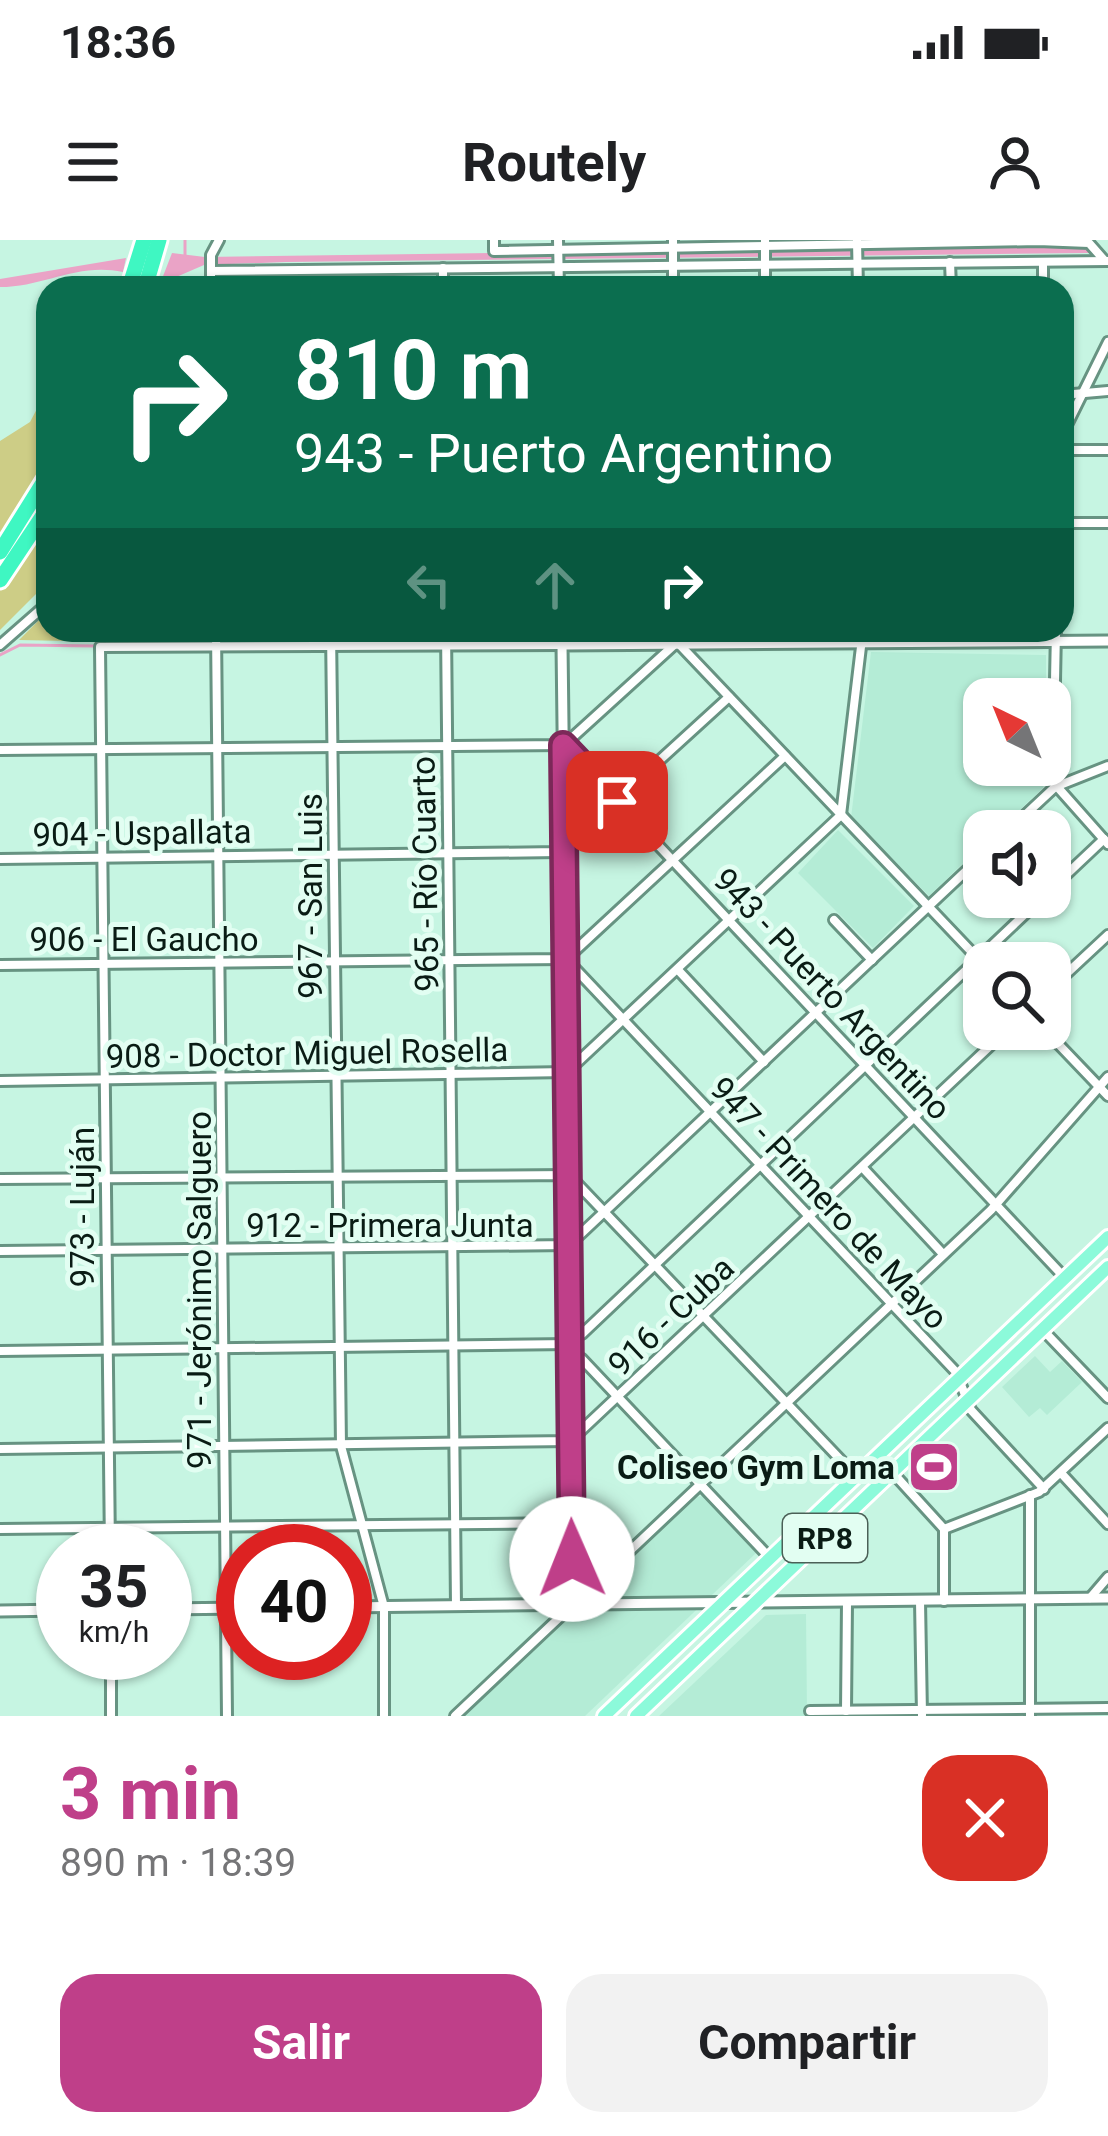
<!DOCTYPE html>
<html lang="es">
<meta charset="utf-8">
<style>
:root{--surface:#fff;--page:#f2f2f2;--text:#202124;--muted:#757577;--accent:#bf3f89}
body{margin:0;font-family:Roboto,sans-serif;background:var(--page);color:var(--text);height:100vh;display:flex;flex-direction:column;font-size:45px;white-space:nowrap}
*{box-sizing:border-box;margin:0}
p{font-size:39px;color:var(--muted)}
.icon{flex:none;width:66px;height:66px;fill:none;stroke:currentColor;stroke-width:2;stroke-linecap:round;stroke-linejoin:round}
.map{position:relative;height:1476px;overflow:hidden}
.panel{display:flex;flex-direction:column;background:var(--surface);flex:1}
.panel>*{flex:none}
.top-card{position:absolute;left:36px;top:36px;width:1038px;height:366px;border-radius:36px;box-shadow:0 3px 9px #0004;background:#0b6e4f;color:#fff;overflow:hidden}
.needle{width:78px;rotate:317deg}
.fabs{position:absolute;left:963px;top:438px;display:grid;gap:24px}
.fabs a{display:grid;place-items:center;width:108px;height:108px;border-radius:24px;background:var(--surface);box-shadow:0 3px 9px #0004;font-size:60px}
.speed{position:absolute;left:36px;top:1284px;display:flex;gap:24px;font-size:60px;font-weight:700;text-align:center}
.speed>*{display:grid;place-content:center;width:156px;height:156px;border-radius:50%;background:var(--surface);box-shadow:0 3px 9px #0004;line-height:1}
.speed small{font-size:30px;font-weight:400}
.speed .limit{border:18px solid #d22;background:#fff;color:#111}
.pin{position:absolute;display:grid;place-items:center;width:102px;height:102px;color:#fff;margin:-51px;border-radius:24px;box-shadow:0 6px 18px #0006}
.me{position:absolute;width:132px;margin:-66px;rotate:359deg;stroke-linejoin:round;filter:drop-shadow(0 0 9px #0008)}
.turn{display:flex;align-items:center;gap:42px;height:252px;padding:0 60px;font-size:54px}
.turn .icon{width:156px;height:156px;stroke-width:2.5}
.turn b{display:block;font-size:84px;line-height:102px}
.lanes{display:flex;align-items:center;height:114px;padding:0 60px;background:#0003;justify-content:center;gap:60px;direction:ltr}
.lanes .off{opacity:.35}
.round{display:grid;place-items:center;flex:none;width:126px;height:126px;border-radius:36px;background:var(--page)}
.head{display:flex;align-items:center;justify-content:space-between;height:204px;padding:0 60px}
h1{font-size:72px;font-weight:700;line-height:90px;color:var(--accent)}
.cta{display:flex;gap:24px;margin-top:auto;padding:24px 60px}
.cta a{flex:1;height:138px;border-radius:36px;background:var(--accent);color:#fff;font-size:48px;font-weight:700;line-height:138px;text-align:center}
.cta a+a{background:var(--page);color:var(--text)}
.status{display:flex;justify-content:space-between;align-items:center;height:84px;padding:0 60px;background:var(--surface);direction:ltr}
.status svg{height:33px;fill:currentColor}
header{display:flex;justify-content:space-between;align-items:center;height:156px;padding:0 60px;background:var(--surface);font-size:54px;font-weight:700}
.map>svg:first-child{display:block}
.built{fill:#b4ecd6}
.green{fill:#cdcd86}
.water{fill:#eaa3c6}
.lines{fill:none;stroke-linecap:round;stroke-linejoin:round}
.stream{stroke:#eaa3c6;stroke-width:3}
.minor-casing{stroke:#679382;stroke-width:14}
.tertiary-casing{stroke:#679382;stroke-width:15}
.primary-casing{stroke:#fff;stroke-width:18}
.motorway-casing{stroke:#fff;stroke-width:21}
.minor{stroke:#fff;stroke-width:8}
.tertiary{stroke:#fff;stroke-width:9}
.primary{stroke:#8cfada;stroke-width:12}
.motorway{stroke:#3ff7c2;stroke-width:15}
.route-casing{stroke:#7c2959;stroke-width:30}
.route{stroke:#bf3f89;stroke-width:21}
.labels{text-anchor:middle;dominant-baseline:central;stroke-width:10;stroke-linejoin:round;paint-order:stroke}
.shield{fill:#e2fef2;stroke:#4b6057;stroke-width:3}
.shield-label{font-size:30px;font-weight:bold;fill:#0a1c15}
.street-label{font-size:33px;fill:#0a1c15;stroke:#e2fef2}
.poi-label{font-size:33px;font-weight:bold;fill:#0a1c15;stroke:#e2fef2;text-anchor:end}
</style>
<div class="status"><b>18:36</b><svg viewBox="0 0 49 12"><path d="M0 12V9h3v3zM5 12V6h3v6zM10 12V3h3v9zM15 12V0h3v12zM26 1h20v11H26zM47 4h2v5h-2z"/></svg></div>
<header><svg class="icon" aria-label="menu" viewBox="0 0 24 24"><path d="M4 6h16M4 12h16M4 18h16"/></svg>Routely<svg class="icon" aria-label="person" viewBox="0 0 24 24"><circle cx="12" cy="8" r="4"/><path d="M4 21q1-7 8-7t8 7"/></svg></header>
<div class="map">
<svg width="1108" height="1476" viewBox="0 0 1108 1476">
<rect width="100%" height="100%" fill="#c6f5e2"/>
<g class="built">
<polygon points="871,412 1046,415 1046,459 984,459 984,525 1045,525 1043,548 997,591 984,591 984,603 929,656 851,578"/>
<polygon points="838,590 914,666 873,708 798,633"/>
<polygon points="1035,1116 1050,1132 1062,1121 1082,1142 1047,1175 1040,1168 1029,1177 1002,1147"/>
<polygon points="703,1256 756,1313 585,1476 463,1476 696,1257"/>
<polygon points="806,1374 807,1474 860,1476 659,1476 766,1375"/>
</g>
<g class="green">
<polygon points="48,148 48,342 0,390 0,201 30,182"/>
<polygon points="48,371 48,390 212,390 212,404 19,400"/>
</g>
<g class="water">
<polygon points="1058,5 1089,8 1089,13 286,22 204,25 160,44 172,13 205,17"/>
<path d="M126,18L123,32C78,22 44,47 0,47V39Z"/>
</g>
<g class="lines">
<g class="stream">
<polyline points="185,16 185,0"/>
<polyline points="0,415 20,405 96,406"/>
</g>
<g class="minor-casing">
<g id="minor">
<polyline points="494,0 494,11 1038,1 1089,3 1104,20"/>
<polyline points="558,0 559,48"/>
<polyline points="673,0 673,48"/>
<polyline points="857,1 858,48"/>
<polyline points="950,22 951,48"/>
<polyline points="1043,22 1043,48"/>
<polyline points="211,31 1108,21"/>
<polyline points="211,48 211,15 219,0"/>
<polyline points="443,48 443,28"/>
<polyline points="765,48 765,0"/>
<polyline points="1062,155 1108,151"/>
<polyline points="1062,195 1108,102"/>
<polyline points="1062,210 1108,210"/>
<polyline points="1062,283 1108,283"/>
<polyline points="216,390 227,1476"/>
<polyline points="331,390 341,1206 384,1367 384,1476"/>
<polyline points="446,390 456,1366"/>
<polyline points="1056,390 1053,542 1108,604"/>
<polyline points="678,403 984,725"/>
<polyline points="0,405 48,363"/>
<polyline points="565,506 1064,1037"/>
<polyline points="0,510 564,505 674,405"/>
<polyline points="1008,591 1055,547 1108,526"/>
<polyline points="0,619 559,612 729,457"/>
<polyline points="1050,650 1104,599"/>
<polyline points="834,680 872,720"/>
<polyline points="566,719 956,1132 971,1170 1044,1249"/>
<polyline points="0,725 566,719 785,516"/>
<polyline points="679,731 764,822"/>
<polyline points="1050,749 1108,695"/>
<polyline points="1044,789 1108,856"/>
<polyline points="0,841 567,832 841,575 863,390"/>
<polyline points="863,928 943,1014"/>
<polyline points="0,939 569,935 857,1237"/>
<polyline points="0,1011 569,1005 984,614"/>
<polyline points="1043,1090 1108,1158"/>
<polyline points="570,1097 582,1094 1043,657"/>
<polyline points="0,1111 570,1104"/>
<polyline points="570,1115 582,1119 770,1318"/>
<polyline points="0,1209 570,1201 1008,789"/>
<polyline points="893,1233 944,1289 944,1361"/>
<polyline points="1061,1233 1108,1284"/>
<polyline points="1030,1255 1030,1476"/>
<polyline points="0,1289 571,1283"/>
<polyline points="944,1289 1039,1252 1108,1188"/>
<polyline points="110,1311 100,407 562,405 562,390"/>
<polyline points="1090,1358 1108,1337"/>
<polyline points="920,1361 922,1475"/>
<polyline points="111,1413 111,1476"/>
<polyline points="810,1471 1108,1468"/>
<polyline points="846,1471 847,1362"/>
<polyline points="455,1476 991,970 1108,837"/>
</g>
</g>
<g class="tertiary-casing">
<g id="tertiary">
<polyline points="574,1364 562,405 1108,401"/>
<polyline points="345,1367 1108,1358"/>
<polyline points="165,1369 243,1368"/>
<polyline points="0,1371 63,1370"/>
</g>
</g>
<g class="primary-casing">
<g id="primary">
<polyline points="604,1476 1108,997"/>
<polyline points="636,1476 1108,1027"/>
</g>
</g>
<g class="motorway-casing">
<g id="motorway">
<polyline points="129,48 144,0"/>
<polyline points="145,48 159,0"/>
<polyline points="0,312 48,235"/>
<polyline points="0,340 48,268"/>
</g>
</g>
<use href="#minor" class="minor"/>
<use href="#tertiary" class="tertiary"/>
<use href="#primary" class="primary"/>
<use href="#motorway" class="motorway"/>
</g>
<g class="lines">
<g class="route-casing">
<polyline id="route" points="572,1319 563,505 617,562"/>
</g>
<use href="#route" class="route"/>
</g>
<defs>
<g id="stadium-square" transform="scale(2.7)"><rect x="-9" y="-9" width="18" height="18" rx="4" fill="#bf3f89" stroke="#e2fef2"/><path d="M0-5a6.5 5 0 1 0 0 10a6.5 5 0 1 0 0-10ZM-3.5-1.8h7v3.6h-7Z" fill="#fff"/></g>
</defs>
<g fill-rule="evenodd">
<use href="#stadium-square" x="934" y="1227"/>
</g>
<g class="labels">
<rect class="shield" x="783" y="1274" width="84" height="48" rx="9"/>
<g class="shield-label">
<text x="825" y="1298">RP8</text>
</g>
<g class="street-label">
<text transform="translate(142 593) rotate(-1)">904 - Uspallata</text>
<text transform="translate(425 634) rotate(-91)">965 - Río Cuarto</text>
<text transform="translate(310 656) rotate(-90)">967 - San Luis</text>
<text x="144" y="699">906 - El Gaucho</text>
<text transform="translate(832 754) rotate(47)">943 - Puerto Argentino</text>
<text transform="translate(307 813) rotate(-1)">908 - Doctor Miguel Rosella</text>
<text transform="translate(829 963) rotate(47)">947 - Primero de Mayo</text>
<text transform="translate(82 967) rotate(-90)">973 - Luján</text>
<text x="390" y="985">912 - Primera Junta</text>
<text transform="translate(199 1050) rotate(-90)">971 - Jerónimo Salguero</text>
<text transform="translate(671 1076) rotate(-43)">916 - Cuba</text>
</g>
<g class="poi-label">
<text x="895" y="1227">Coliseo Gym Loma</text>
</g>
</g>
</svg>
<div class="fabs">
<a><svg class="needle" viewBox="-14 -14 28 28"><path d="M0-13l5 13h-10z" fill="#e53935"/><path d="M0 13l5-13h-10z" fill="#757577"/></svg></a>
<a><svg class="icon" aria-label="sound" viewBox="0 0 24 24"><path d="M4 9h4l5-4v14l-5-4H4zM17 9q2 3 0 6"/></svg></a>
<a><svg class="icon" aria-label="search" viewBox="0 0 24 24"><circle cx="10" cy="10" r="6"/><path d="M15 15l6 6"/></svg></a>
</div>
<div class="speed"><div>35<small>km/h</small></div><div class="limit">40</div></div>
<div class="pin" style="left:617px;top:562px;background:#d93025"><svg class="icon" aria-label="arrive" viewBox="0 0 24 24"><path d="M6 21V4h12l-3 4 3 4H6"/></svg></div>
<svg class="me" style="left:572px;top:1319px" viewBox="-20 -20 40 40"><circle r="19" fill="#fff"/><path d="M0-13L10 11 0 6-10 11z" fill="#bf3f89"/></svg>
<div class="top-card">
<div class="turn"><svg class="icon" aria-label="right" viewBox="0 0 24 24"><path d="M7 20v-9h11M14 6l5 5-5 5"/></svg><div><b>810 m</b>943 - Puerto Argentino</div></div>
<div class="lanes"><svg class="icon off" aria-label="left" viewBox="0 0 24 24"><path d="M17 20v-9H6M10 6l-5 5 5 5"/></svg><svg class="icon off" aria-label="ahead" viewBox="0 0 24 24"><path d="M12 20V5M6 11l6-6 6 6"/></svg><svg class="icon" aria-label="right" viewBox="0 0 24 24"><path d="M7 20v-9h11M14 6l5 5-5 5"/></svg></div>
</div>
</div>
<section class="panel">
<div class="head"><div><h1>3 min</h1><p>890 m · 18:39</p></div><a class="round" style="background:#d93025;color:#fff"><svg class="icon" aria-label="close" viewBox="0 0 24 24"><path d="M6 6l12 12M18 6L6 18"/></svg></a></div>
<div class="cta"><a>Salir</a><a>Compartir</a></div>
</section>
